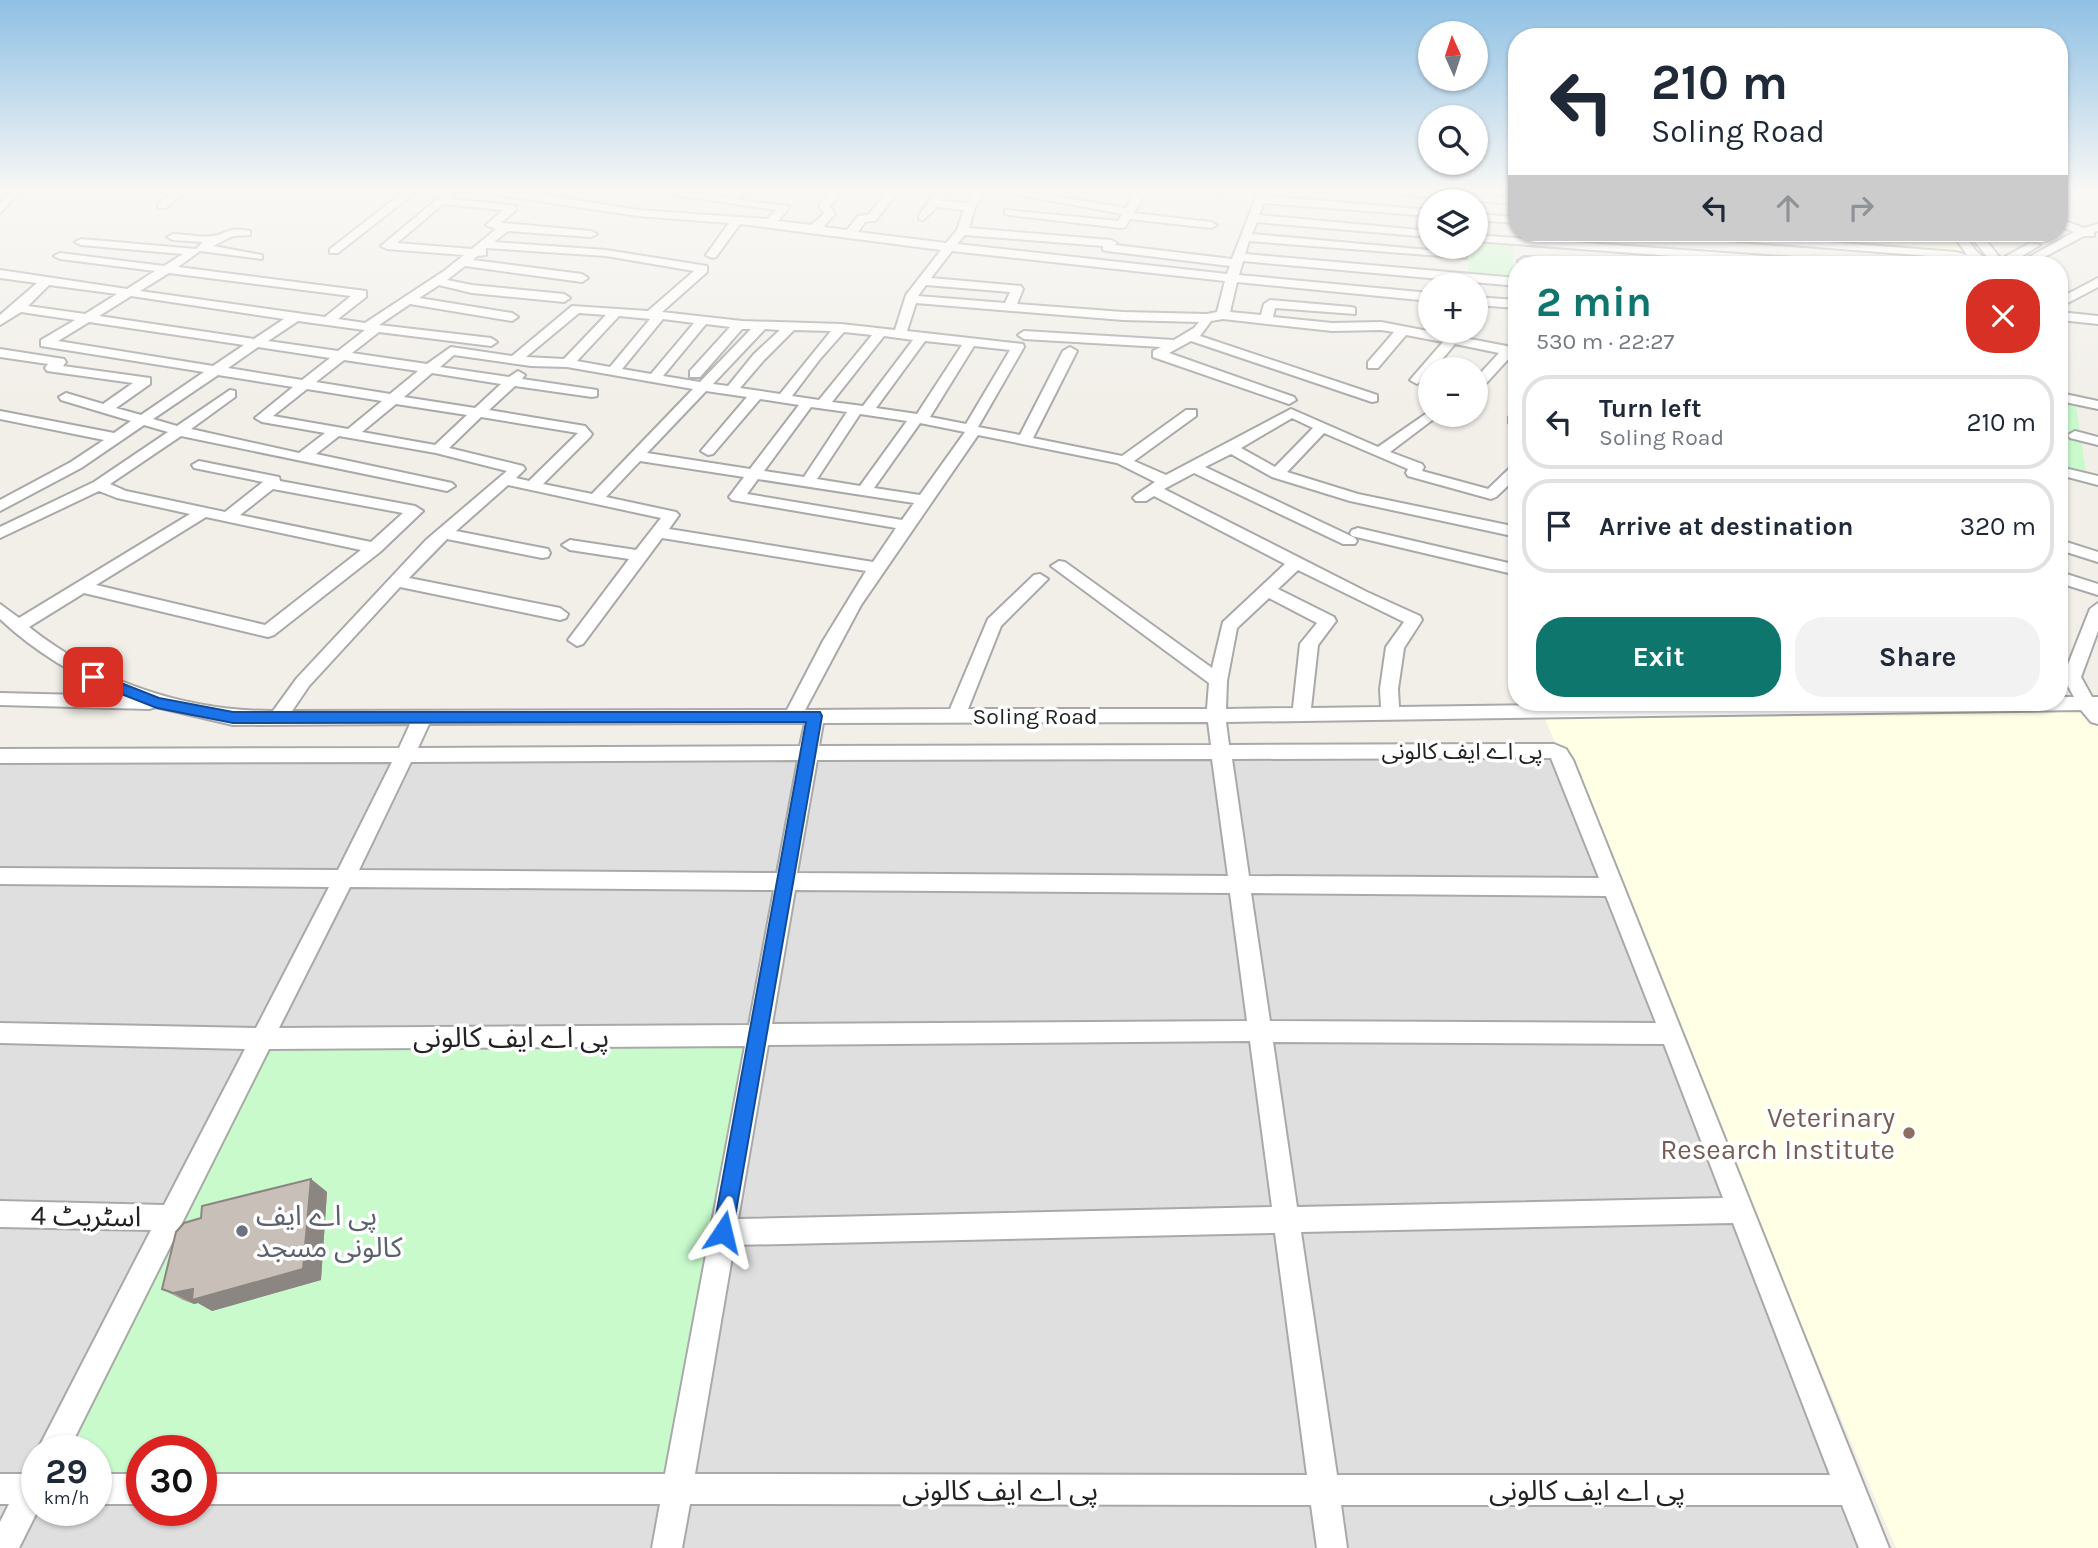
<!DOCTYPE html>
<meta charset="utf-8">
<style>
:root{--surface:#fff;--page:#f2f2f3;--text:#1f2937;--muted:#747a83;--line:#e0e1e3;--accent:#0f766e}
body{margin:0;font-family:Karla,"Noto Sans Arabic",sans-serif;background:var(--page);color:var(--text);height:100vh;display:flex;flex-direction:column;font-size:26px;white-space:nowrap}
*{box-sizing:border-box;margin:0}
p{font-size:23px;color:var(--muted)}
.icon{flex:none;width:38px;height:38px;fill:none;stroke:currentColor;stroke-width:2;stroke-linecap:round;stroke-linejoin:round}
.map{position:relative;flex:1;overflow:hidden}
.details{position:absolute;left:1508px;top:256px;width:560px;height:455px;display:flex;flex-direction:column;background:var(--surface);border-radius:28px;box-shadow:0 2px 5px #0004}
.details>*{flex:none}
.banner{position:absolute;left:1508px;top:28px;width:560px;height:214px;border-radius:28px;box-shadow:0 2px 5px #0004;background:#fff;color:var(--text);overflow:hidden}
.needle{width:46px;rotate:357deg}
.buttons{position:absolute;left:1418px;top:21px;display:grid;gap:14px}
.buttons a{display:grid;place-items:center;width:70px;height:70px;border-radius:50%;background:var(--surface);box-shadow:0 2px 5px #0004;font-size:35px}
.speed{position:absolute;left:21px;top:1435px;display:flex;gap:14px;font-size:35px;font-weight:700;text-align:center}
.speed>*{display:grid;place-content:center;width:91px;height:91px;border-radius:50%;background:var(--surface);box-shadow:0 2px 5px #0004;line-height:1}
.speed small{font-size:18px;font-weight:400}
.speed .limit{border:10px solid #d22;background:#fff;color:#111}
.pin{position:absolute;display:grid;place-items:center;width:60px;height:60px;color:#fff;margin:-30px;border-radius:14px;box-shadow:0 4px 10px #0006}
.me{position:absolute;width:77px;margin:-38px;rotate:10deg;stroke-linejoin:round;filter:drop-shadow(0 0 5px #0008)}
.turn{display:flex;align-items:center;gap:24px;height:147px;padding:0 28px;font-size:32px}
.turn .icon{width:91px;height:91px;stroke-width:2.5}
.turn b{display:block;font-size:49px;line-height:60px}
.lanes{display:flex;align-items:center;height:66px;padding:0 28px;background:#0003;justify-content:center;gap:35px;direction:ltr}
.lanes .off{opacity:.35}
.round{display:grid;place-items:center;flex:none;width:74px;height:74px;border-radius:28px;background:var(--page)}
.head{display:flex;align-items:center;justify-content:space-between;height:119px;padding:0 28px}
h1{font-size:42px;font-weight:700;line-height:52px;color:var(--accent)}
.cta{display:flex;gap:14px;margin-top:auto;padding:14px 28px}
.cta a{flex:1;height:80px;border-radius:28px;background:var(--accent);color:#fff;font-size:28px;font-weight:700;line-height:80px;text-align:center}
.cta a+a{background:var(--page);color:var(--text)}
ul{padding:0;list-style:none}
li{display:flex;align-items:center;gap:21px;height:94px;margin:0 14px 10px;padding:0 14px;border:4px solid var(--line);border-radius:28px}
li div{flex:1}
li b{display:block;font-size:26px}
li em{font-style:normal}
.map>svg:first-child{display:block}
.residential{fill:#e0dfdf;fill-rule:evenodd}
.education{fill:#ffffe5}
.park{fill:#c8facc}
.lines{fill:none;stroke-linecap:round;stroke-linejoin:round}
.minor-casing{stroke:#a9a9a9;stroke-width:4}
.minor{fill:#fff;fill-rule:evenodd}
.wall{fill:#aba49e}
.shaded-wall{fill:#8b8681}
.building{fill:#c7bfb8;stroke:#8b8681;stroke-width:2}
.route{fill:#1a73e8;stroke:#114b97;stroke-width:2}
.education-dot{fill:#8d6e63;stroke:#fff;stroke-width:2.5}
.worship-dot{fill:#6b7280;stroke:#fff;stroke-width:2.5}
.labels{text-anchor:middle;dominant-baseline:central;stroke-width:7;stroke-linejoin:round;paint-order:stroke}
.street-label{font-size:23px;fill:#222;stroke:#fff}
.near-street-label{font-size:28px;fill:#222;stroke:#fff}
.near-education-label{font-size:28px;fill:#785e54;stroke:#fff;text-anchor:end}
.near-worship-label{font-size:28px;fill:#5b616d;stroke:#fff;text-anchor:start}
</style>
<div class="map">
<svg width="2098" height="1548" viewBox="0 0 2098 1548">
<rect width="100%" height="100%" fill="#f2efe9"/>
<path class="residential" d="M1558,752L1882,1548H0V756ZM37,1451H96V1510H37ZM142,1451H201V1510H142Z"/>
<g class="education">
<polygon points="1884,233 1949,233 1963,252 1893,246"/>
<polygon points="2086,703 2098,717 2098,1548 1896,1548 1542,712"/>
</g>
<g class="park">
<polygon points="1475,241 1513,244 1514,278 1468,272 1468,247 1475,247"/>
<polygon points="2060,402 2076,407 2087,478 2060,471"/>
<polygon points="759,1038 677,1490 201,1489 201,1451 142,1451 142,1489 96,1489 96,1451 52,1451 263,1039"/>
</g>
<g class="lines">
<g class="minor-casing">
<g id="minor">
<polygon points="12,190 23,190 0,213 0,203"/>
<polygon points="175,190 187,190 166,208 158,208 158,204"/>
<polygon points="406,190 418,190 338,253 330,253 330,249"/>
<path d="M448,190L455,193L450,199L516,206V210L501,223L591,231L597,234L591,237L508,231L494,242L606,250L707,266V272L662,312L742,321L841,324L895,330L906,295L941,250L740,224L716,257L712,258L706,255L729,223L638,216L465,190L521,191L638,210L767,219L776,210L642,190H672L727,198L736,190H747L738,200L788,206L789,208L778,221L811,225L824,214L819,206L820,204L833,190H844L830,206L835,214L823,227L847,230L858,216L868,215L889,190H900L875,221L865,222L858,232L946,243L957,230L964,210L937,207L923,220L919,219V215L938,190H949L941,201L967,203L976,190H987L975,207L969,228L1111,240L1117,243L1115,245L1232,259L1259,190H1269L1267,196L1430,210V216L1264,203L1259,215L1430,231V237L1257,222L1252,234L1462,253L1466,254V258L1249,241L1245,254L1517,278V286L1243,261L1239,275L1430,293V301L1237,282L1230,312L1261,315L1264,304L1270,300L1351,307L1355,308V314L1275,308L1273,317L1332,323L1381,322L1517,348V356L1512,355L1480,390L1475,391V379L1499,353L1455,344L1434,369H1430V374L1417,384L1410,380L1443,342L1406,335L1378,368H1368V362L1394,332L1381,330L1332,331L1223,319L1211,321L1200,336L1377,395V401L1372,402L1191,341L1169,353L1294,397L1296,400L1289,404L1153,357V351L1161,347L1024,339L1018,335L1024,331L1174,340L1194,328L1199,322L1123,320L916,303L907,331L1023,344L1024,347L978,427L1020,435L1063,351L1070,347L1077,351L1033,438L1122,456L1186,410H1196V416L1134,461L1166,475L1291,409L1378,447L1430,411V415H1437L1435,418L1390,452L1422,464L1424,467L1422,471L1488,489L1512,466L1517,465V477L1496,497L1491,499L1408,476L1406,473L1408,469L1324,433L1287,472L1358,494L1517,527V537L1350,501L1272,477L1231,454L1205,467L1355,538L1357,541L1355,544H1343L1194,473L1164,489L1367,592L1420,616L1422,620L1404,648L1398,689L1399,707L1746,702H2060V697H2074L2063,677L2090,609L2098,603V631L2081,677L2092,697H2098V724L2091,722L2081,710L1226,722L1229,745L1554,744L1566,749L1573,760L1889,1548H1859L1842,1505H1341L1347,1548H1317L1311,1505L690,1504L682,1548H652L660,1504H201V1474H665L745,1046L269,1049L68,1451H37L151,1230L0,1227V1201L164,1205L245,1049L0,1043V1023L256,1028L329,887L0,884V868L338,870L392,762L0,763V749L399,748L410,724L233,725L156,707L149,709L0,705V693L123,696C77,677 35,652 0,619V604L19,618L190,514L117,498L99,491L0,538V527L94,482L168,432L144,425L81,468L0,511V500L71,462L104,440L0,419V411L114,433L131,421L61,400L59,397L66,393L103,404L133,383L47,371L45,368L48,364L0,357V349L64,359L66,362L63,366L150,378V384L116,408L141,415L204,372L41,346V340L75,320L21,312L0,325V315L37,283L0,278V270L127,289L155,271L60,259L54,256L60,253L164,266L183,254L81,245L75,242L81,239L196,249L203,242L173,240L167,237L173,234C185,234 200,238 212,236C229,234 227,226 250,231V235L233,236L213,246L262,255V259L200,251L178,267L366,291V297L338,319L365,323L444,271L464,255L387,249L381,246ZM443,204L503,210L486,225L496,229L472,249L397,243ZM965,235L1103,246V250L1107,251L1230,266L1227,274L957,244ZM486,248L606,256L694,271L648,311L572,306L512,356L451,347L427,364L352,353L379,332L491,346L497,342L491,338L379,325L410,304L512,321L518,317L512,313L419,298L439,285L472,293L564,302L570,298L564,294L472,285L447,280L465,266L582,282L588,278L582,274L473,260L477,256L486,255ZM952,251L1225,281L1217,312L1207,314L1123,312L1017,304L1023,289L1021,286L931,278ZM169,273L351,296L325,317L140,291ZM49,285L117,294L85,314L28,306ZM926,285L1010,292L1005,303L918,296ZM131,296L284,319L254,339L99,316ZM579,313L606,315L564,359L526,357ZM619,316L650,319L610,367L577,361ZM663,319L694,323L651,374L622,369ZM298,321L364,330H365L338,351L268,341ZM89,322L244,345L213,366L58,341ZM706,324L730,327L690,371V377H700L742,329H751L700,382L663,376ZM765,329L780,330L754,354L728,386L713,384ZM794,330L831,331L780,394L740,388L764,360ZM844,332L872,335L819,400L792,396L820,359ZM884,336L913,340L863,406L832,402ZM925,341L962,345L917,414L876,408ZM974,346L1010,350L966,424L930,417ZM258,347L330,358L302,380L228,368ZM454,355L531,366L567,367L693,389L592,494L543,484L590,437L592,434L585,426L489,410L515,386L592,397L597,396V390L522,379L525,375L518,371L509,377L440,367ZM344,360L418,371L390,394L316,382ZM432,373L501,384L475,408L404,397ZM218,375L293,387L255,418L262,422L325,433L299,453L191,429L235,397V391L230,390L177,426L153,419ZM307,389L382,401L348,429L273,416ZM706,391L747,397L701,451L708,455L713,454L760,399L799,405L750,469L647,453ZM396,404L467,415L435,445L362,432ZM811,407L847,412L804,477L764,471ZM860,414L907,421L860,486L817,479ZM481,417L578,433L529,481L516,478L525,469L523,466L449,448ZM1292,418L1313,428L1275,467L1241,448ZM920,423L965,432L920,495L874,488ZM978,435L1117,463L1155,482L1136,495L1133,498L1136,501H1146L1154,496L1285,564L1223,622L1212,668L1065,562L1059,561L1051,566L1209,683L1207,709H968L1001,626L1048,579L1040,574L1034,575L988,619L950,709L805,710L861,605ZM181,436L447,491L455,486L452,483L316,454L339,436L436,453L507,471L426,540L297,678L273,711C185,711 98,682 29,627L84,593L268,637L274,635L380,552L423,511L415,506L280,481L279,477L199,461L192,465L194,468L263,482L225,512L126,491L110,484ZM640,461L744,477L729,497L732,500L896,528L873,562L669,529L679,515L676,512L606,497ZM758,479L914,503L902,520L747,494ZM508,485L661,518L636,550L570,540L562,545L570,550L629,559L568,640L577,646L583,644L662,538L866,571L823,641L787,710L292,711L309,686L400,587L560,620L566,618L568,614L560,608L409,578L447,539L542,558L548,557L550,553L548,549L456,531ZM273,489L403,513L371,542L240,515ZM206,517L361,550L265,625L96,585ZM1298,570L1404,622L1386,647L1380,689L1381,707L1311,708L1318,645L1336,621L1334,617L1278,589ZM1269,598L1317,623L1300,644L1293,708L1226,709L1227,681L1237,628ZM1208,722L1211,745L819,746L823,723ZM805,723L800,746L418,748L429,724ZM1551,758L1599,878L1249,876L1232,759ZM1212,759L1228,876L797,873L817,760ZM798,760L777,873L359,870L411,762ZM350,887L774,890L749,1025L279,1028ZM795,890L1230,893L1247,1021L772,1024ZM1251,893L1606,896L1656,1023L1270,1021ZM1250,1041L1272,1207L738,1219L768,1045ZM1273,1042L1664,1044L1723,1198L1297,1207ZM1733,1223L1830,1475H1337L1301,1232ZM1275,1233L1307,1475L695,1474L734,1245Z"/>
<polygon points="994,190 1020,190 1126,208 1136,190 1147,190 1134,213 1211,222 1217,225 1211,228 1130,219 1125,227 1121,228 1009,215 1005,214 1005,210 1118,221 1122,214"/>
<polygon points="1219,190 1229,190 1223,196 1219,195"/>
<polygon points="1376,190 1426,190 1517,198 1517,204 1381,193"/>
<polygon points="1475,214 1517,217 1517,223 1475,220"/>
<polygon points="2060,219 2084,228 2098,224 2098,231 2094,232 2094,236 2084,236 2031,264 2017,264 2074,232 2060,226"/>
<polygon points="1670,233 1716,233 1956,252 1967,255 1952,233 1963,233 1976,251 1992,264 1974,264 1955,258 1676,236"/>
<polygon points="1968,233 1980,233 2001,259 2030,243 2040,245 2009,264 1993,264"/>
<polygon points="1475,235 1823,260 1829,264 1779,264 1475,241"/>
<polygon points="1524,257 1566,260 1572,264 1520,263 1518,261"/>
<polygon points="2098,278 2098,287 2060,307 2060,298"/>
<polygon points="1475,297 1517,300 1517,308 1475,305"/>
<polygon points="2060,312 2098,316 2098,324 2060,320"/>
<polygon points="2060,393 2098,401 2098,409 2060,401"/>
<polygon points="1517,412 1517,425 1509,423 1509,417"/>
<polygon points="2075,431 2098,437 2098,445 2070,438 2068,435"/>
<polygon points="2060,467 2098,476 2098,485 2060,475"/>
<polygon points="1358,528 1517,565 1517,575 1352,536 1350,533 1352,530"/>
<polygon points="2060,540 2098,552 2098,562 2060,550"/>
<polygon points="2060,572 2098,584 2098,595 2060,583"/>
<polygon points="37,1466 38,1510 19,1548 0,1548 0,1522 9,1504 0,1504 0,1474 25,1474"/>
<rect x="96" y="1474" width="46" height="30"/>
</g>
</g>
<use href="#minor" class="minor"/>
</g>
<polygon class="wall" points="311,1179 327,1192 321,1280 212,1311 198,1303 194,1304 183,1300 162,1289 201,1218"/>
<polygon class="shaded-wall" points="311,1179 327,1192 321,1280 212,1311 198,1303 194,1304 173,1293 193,1289"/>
<polygon class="building" points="311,1179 303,1269 192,1300 193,1289 173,1293 162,1289 176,1232 184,1223 201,1218 202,1206"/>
<linearGradient id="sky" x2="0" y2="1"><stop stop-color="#8fc0e4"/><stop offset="0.47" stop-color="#f9f8f5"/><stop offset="1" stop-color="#f9f8f5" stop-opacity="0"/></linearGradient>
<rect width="2098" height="407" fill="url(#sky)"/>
<polygon class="route" points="93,672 159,698 233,712 820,712 822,716 731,1240 723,1243 716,1240 713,1232 806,722 233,723 157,708 88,681 86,677 88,674"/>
<circle class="education-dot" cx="1909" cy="1133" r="7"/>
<circle class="worship-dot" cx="242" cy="1231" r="7"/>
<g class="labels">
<g class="street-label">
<text x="1035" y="716">Soling Road</text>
<text x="1462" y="751">پی اے ایف کالونی</text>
</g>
<g class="near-street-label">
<text x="511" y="1037">پی اے ایف کالونی</text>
<text transform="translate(86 1216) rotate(1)">اسٹریٹ 4</text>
<text x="1000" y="1490">پی اے ایف کالونی</text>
<text x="1587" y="1490">پی اے ایف کالونی</text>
</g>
<g class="near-education-label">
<text x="1895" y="1117">Veterinary<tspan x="1895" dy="32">Research Institute</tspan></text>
</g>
<g class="near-worship-label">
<text x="256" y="1215">پی اے ایف<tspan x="256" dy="32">کالونی مسجد</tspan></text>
</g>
</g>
</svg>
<div class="buttons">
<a><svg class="needle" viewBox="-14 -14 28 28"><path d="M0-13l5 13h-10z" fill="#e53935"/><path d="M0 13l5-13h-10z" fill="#747a83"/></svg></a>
<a><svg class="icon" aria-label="search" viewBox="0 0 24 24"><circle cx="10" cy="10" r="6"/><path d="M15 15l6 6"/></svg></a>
<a><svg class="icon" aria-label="layers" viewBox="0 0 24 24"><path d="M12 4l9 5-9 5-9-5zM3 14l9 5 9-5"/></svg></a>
<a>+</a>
<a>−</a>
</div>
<div class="speed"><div>29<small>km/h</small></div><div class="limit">30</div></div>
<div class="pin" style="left:93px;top:677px;background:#d93025"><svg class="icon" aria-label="arrive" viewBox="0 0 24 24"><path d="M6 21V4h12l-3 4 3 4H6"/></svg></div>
<svg class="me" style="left:723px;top:1232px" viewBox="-20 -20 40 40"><path d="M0-17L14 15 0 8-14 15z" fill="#1a73e8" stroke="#fff" stroke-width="4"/></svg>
<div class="banner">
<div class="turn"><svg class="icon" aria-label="left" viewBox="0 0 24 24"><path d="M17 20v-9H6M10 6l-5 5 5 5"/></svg><div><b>210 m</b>Soling Road</div></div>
<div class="lanes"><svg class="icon" aria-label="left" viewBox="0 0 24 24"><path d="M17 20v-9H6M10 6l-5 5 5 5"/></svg><svg class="icon off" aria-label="ahead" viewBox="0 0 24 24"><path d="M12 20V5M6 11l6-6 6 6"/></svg><svg class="icon off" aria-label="right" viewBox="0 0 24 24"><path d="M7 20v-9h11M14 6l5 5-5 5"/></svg></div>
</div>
<section class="details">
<div class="head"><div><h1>2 min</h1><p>530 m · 22:27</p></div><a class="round" style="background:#d93025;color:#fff"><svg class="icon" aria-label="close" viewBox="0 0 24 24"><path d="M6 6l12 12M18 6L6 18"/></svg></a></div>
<ul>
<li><svg class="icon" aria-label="left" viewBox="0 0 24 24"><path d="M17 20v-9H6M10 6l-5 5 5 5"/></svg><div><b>Turn left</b><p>Soling Road</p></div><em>210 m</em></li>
<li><svg class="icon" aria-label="arrive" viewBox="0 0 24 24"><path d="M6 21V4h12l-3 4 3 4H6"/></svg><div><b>Arrive at destination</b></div><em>320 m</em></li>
</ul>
<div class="cta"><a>Exit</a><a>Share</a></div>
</section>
</div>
